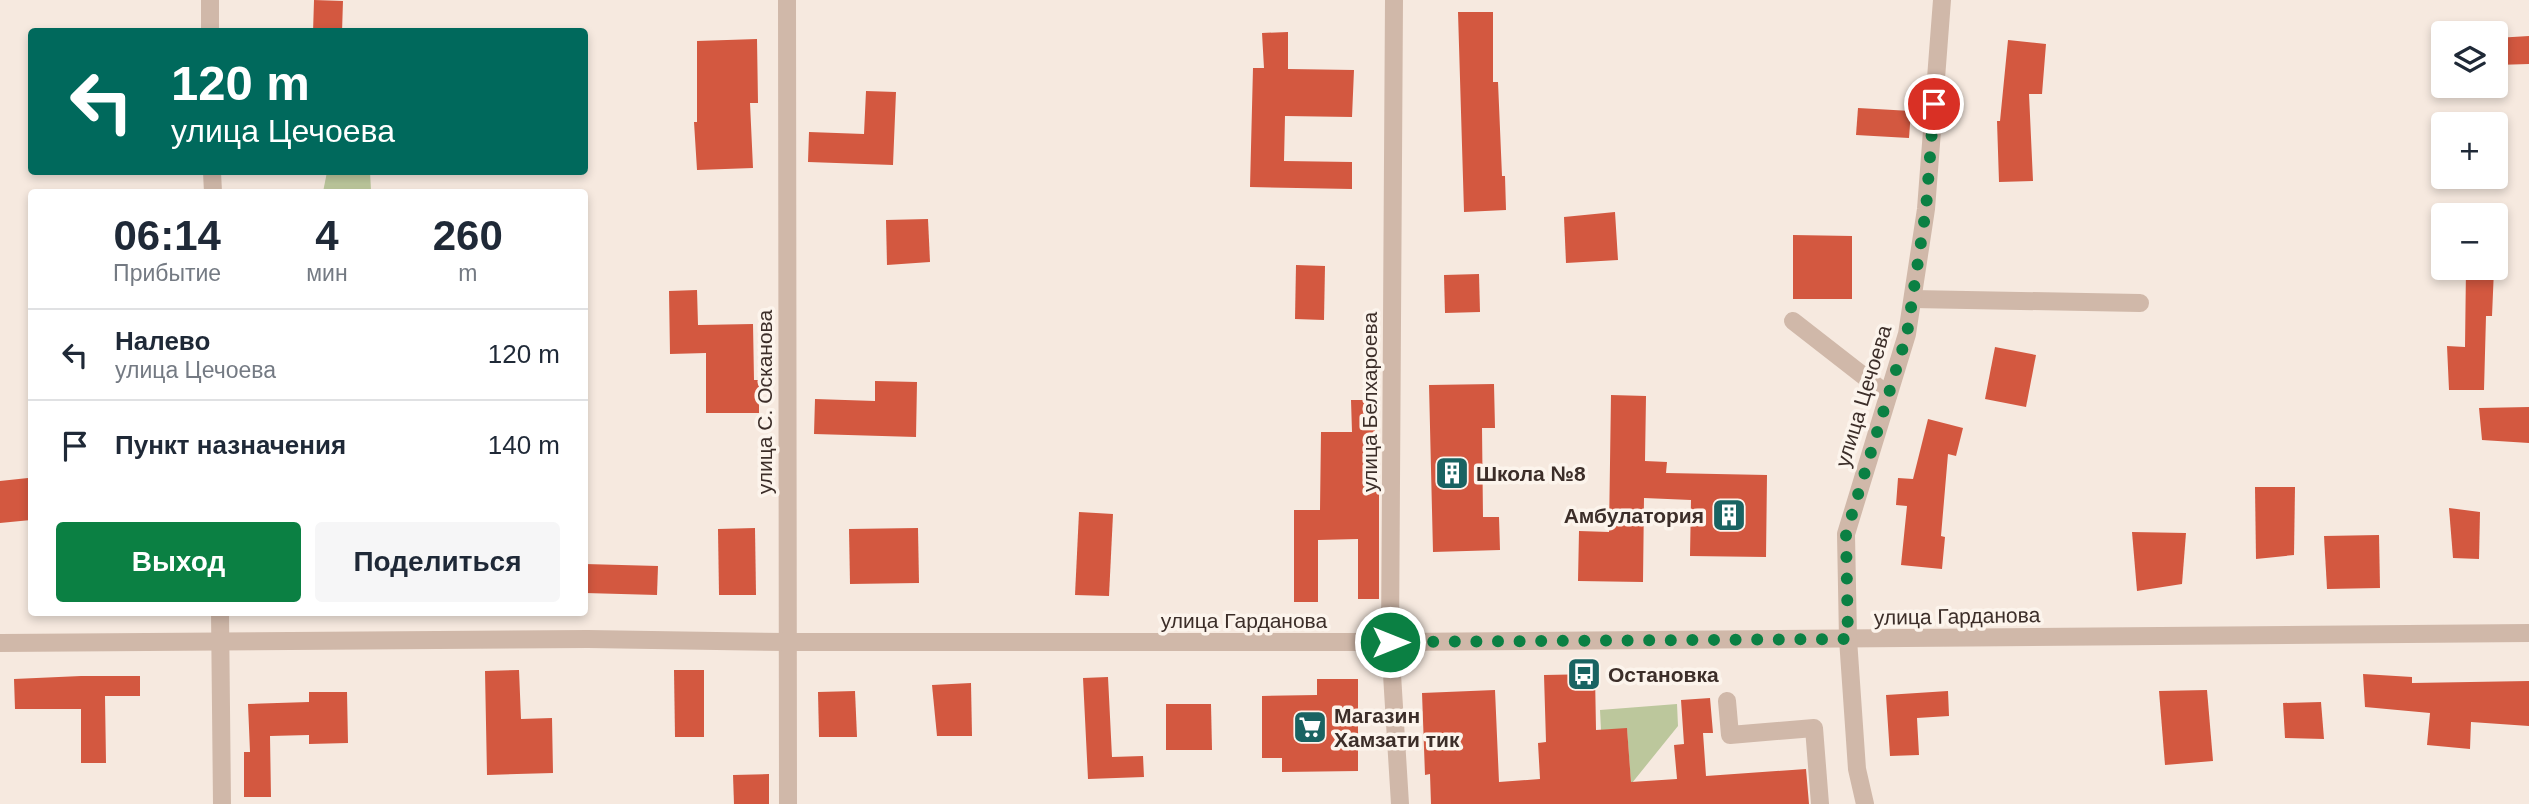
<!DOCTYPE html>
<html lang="ru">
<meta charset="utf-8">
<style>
:root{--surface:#fff;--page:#f6f6f7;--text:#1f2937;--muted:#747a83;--line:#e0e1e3;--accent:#0b8043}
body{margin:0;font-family:Arial,sans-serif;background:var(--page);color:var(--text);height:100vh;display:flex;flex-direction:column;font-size:26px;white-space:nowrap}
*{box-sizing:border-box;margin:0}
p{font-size:23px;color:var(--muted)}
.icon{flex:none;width:38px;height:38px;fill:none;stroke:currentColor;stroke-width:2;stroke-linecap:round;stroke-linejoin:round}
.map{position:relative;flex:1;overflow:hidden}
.sheet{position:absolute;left:28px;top:189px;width:560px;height:427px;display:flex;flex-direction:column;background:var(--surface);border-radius:7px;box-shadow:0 4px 10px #0003}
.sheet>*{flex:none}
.hud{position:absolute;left:28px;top:28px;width:560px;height:147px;border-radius:7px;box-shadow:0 4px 10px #0003;background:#00695c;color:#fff;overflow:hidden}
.controls{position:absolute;left:2431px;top:21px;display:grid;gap:14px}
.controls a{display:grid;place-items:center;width:77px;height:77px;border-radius:7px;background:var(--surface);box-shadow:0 4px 10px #0003;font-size:35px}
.pin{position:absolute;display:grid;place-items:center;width:60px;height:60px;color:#fff;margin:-30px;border:4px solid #fff;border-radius:50%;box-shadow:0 2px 7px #0007}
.me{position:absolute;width:77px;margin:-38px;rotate:90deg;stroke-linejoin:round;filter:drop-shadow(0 0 5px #0008)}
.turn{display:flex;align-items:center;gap:24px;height:147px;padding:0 28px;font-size:32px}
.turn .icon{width:91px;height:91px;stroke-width:2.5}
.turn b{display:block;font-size:49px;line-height:60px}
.eta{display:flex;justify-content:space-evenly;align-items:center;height:119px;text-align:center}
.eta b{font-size:42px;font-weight:800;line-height:49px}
.button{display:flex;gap:14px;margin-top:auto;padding:14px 28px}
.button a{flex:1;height:80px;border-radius:7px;background:var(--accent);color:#fff;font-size:28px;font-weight:800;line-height:80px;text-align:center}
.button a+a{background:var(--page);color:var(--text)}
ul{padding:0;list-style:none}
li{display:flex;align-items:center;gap:21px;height:91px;padding:0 28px;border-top:2px solid var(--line)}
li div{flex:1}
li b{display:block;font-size:26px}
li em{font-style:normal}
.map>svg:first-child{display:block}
.green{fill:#bcc79c}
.building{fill:#d35840}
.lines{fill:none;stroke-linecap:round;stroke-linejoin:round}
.minor{stroke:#d0b8a9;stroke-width:18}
.route{stroke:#0b8043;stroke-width:12;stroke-dasharray:0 21.6}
.labels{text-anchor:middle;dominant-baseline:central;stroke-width:7;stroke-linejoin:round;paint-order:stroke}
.street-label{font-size:21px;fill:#3c2e29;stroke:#fcf4ec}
.poi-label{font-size:21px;font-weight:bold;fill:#3c2e29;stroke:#fcf4ec;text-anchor:start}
</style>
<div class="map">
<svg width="2529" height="804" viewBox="0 0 2529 804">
<rect width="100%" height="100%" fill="#f6e9df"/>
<g class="green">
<polygon points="327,172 370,172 371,190 323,192"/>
<polygon points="1677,704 1678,726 1615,804 1631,783 1627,729 1601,730 1600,710"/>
</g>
<g class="building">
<polygon points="314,0 343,1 342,32 313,32"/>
<polygon points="1458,12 1493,12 1493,82 1498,82 1502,176 1505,176 1506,210 1464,212"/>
<polygon points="1288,32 1288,69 1354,70 1352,117 1285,116 1284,161 1352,162 1352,189 1250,187 1253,68 1264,68 1262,33"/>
<polygon points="2529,36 2529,64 2496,65 2496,38"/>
<polygon points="757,39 758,103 750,103 753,168 697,170 694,122 697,122 697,41"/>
<polygon points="2008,40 2046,44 2042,94 2029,94 2033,181 1999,182 1997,121 2000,121"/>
<polygon points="866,91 896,92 893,165 808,162 809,132 864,134"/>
<polygon points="1858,108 1911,111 1909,138 1856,135"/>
<polygon points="1615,212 1618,260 1566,263 1564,217"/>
<polygon points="928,219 930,262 887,265 886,220"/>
<polygon points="1793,235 1852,236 1852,299 1793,299"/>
<polygon points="1296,265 1325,266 1324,320 1295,319"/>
<polygon points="2466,268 2494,269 2492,316 2486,316 2484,390 2449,390 2447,346 2465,347"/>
<polygon points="1479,274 1480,312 1445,313 1444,275"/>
<polygon points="697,290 698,325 753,324 754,380 759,380 759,413 706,413 706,353 670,354 669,291"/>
<polygon points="1995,347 2036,355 2026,407 1985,399"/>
<polygon points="875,381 917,382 916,437 814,434 815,399 875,401"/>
<polygon points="1494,384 1495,428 1482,428 1483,517 1499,517 1500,550 1433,552 1429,385"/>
<polygon points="1611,395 1646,396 1645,461 1667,462 1666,473 1767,475 1766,557 1690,556 1691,500 1644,498 1643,582 1578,581 1579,531 1609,532"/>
<polygon points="1351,400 1374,400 1376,483 1379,483 1379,599 1358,599 1358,539 1318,540 1318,602 1294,602 1294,510 1320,510 1321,432 1352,432"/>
<polygon points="2529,407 2529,443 2482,440 2479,408"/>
<polygon points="1928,419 1963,428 1956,456 1948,454 1941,536 1945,537 1942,569 1901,565 1907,506 1896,505 1898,478 1913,479"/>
<polygon points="28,478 31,520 0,523 0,481"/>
<polygon points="2255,487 2295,487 2294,555 2256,559"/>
<polygon points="2449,508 2480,512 2479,559 2453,558"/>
<polygon points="1079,512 1113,514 1109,596 1075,595"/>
<polygon points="755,528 756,595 719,595 718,529"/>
<polygon points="918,528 919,583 850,584 849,529"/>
<polygon points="2132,532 2186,533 2182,584 2137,591"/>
<polygon points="2379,535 2380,588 2327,589 2324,536"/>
<polygon points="585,564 658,566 657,595 585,593"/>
<polygon points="519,670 521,719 552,718 553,773 487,775 485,671"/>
<polygon points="674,670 704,670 704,737 675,737"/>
<polygon points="1595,674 1596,730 1627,728 1631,782 1677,779 1674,745 1684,744 1681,700 1710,698 1713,733 1703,733 1706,776 1806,769 1809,804 1431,804 1430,774 1425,775 1422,693 1495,690 1499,782 1540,779 1538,743 1546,742 1544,675"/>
<polygon points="2363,674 2412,677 2412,683 2529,681 2529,726 2471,722 2470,749 2427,745 2430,713 2365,707"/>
<polygon points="81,676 140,676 140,696 105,696 106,763 81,763 81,709 15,709 14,679"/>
<polygon points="1108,677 1112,757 1143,756 1144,777 1088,779 1083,678"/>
<polygon points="1317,679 1358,679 1358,771 1282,772 1282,758 1262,758 1262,696 1317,695"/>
<polygon points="971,683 972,736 937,736 932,685"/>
<polygon points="2207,690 2213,761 2165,765 2159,691"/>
<polygon points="855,691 857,737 819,737 818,692"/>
<polygon points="1948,691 1949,716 1917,718 1919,755 1890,756 1886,695"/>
<polygon points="309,692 347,692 348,743 309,744 309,735 270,736 271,797 244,797 244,752 250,752 248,704 309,702"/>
<polygon points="2321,702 2324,739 2285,738 2283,703"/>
<polygon points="1166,704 1211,704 1212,750 1166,750"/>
<polygon points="769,774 769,804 734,804 733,775"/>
</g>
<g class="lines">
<g class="minor">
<polyline points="210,0 210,32"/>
<polyline points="787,0 788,804"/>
<polyline points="1394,0 1390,642 1400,804"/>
<polyline points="212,172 213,192"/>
<polyline points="1913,299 2140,303"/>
<polyline points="1793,321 1888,395"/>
<polyline points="220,612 222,804"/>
<polyline points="0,643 588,639 786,642 1390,642 2529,633"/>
<polyline points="1727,701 1730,735 1814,728 1820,804"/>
<polyline points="1865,804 1857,769 1848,639 1846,534 1907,334 1926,209 1942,0"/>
</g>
</g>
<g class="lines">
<polyline class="route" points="1390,642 1848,639 1846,534 1907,334 1926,209 1934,104"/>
</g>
<defs>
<g id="building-square" transform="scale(1.75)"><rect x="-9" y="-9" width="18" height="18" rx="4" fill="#196362" stroke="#fcf4ec"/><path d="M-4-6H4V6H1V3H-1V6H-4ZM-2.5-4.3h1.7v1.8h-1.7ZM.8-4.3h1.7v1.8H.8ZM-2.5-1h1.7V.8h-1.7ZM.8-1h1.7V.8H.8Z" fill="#fff"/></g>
<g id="bus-square" transform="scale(1.75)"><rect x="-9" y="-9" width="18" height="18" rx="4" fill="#196362" stroke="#fcf4ec"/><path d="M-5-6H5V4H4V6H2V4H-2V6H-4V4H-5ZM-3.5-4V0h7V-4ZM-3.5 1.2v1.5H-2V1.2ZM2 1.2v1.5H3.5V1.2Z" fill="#fff"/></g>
<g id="supermarket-square" transform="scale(1.75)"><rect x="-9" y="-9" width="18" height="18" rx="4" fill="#196362" stroke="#fcf4ec"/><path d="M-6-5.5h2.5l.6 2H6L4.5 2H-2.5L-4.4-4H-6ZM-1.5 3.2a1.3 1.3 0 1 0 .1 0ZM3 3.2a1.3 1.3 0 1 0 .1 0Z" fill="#fff"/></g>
</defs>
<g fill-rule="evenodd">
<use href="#building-square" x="1452" y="473"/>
<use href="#building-square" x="1729" y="515"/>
<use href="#bus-square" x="1584" y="674"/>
<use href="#supermarket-square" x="1310" y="727"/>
</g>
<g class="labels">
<g class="street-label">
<text transform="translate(1863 396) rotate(-73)">улица Цечоева</text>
<text transform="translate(764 402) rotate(-90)">улица С. Осканова</text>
<text transform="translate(1369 402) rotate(-90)">улица Белхароева</text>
<text transform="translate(1957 616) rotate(-1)">улица Гарданова</text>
<text x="1244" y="620">улица Гарданова</text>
</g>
<g class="poi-label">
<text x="1476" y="473">Школа №8</text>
<text x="1704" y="515" text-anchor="end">Амбулатория</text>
<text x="1608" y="674">Остановка</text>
<text x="1334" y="715">Магазин<tspan x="1334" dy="24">Хамзати тик</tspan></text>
</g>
</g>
</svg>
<div class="controls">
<a><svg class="icon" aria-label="layers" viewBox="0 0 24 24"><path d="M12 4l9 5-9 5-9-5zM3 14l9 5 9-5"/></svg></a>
<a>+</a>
<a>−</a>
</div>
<div class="pin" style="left:1934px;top:104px;background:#d93025"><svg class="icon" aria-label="arrive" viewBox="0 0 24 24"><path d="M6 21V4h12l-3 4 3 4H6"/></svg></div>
<svg class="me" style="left:1390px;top:642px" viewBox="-20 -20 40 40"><circle r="17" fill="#0b8043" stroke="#fff" stroke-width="3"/><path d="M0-11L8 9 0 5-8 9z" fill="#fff"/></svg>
<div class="hud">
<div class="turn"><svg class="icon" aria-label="left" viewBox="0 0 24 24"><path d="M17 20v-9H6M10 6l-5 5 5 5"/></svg><div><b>120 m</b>улица Цечоева</div></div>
</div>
<section class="sheet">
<div class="eta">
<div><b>06:14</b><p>Прибытие</p></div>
<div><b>4</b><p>мин</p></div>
<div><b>260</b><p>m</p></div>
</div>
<ul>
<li><svg class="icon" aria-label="left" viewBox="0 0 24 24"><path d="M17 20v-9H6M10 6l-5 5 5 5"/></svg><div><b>Налево</b><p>улица Цечоева</p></div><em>120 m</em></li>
<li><svg class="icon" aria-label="arrive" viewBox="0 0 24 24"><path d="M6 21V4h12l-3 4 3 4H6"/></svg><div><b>Пункт назначения</b></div><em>140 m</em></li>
</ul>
<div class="button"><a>Выход</a><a>Поделиться</a></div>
</section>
</div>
